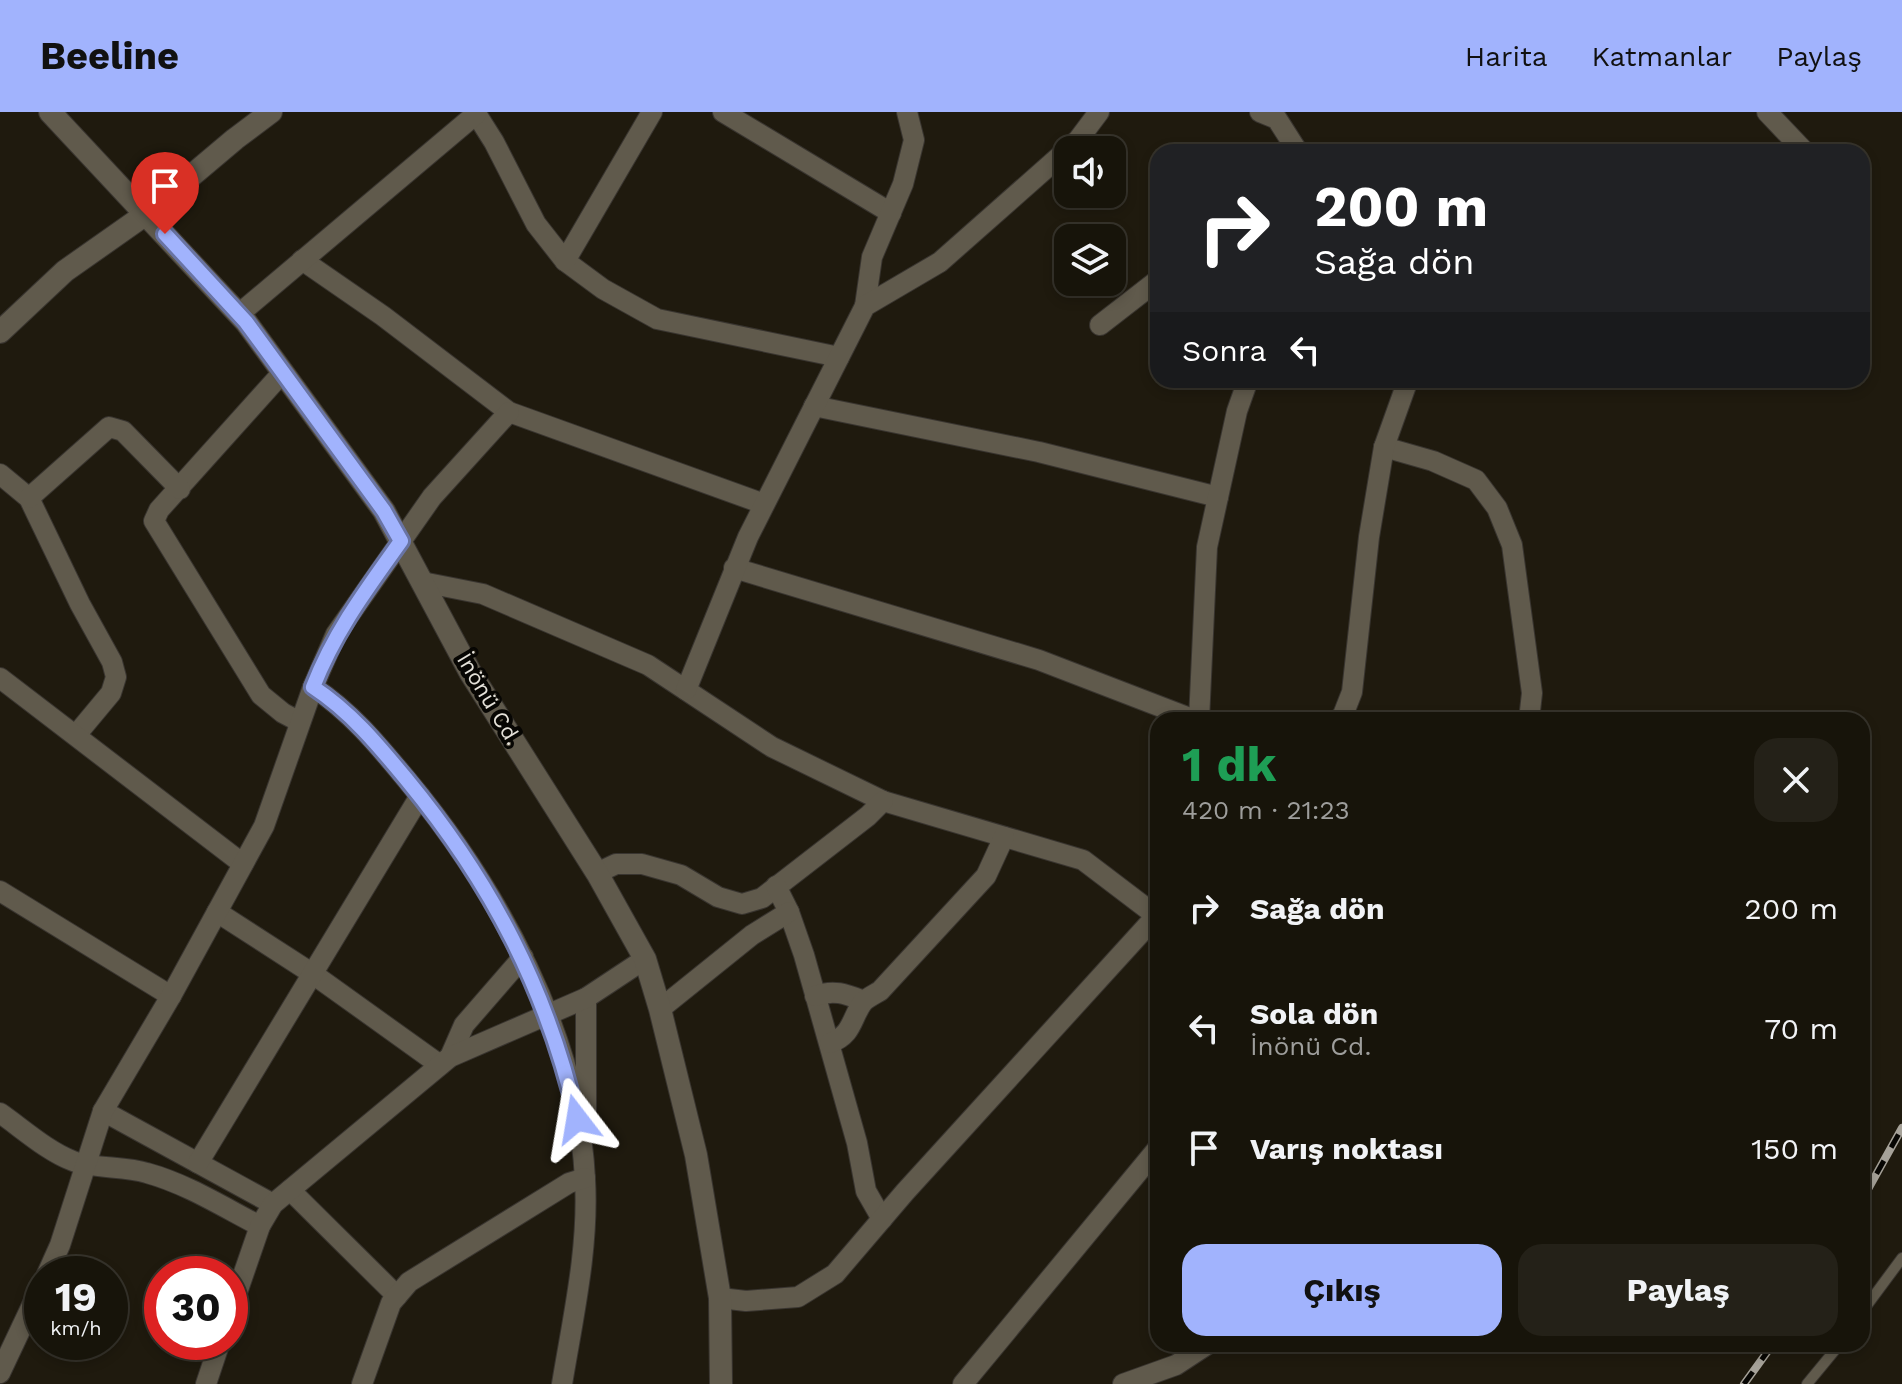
<!DOCTYPE html>
<html lang="tr">
<meta charset="utf-8">
<style>
:root{--surface:#17140a;--page:#242118;--text:#f1f3f6;--muted:#9e9e9c;--line:#36332b;--accent:#a1b3fd}
body{margin:0;font-family:"Work Sans",sans-serif;background:var(--page);color:var(--text);height:100vh;display:flex;flex-direction:column;font-size:30px;white-space:nowrap}
*{box-sizing:border-box;margin:0}
p{font-size:26px;color:var(--muted)}
.icon{flex:none;width:44px;height:44px;fill:none;stroke:currentColor;stroke-width:2;stroke-linecap:round;stroke-linejoin:round}
.map{position:relative;flex:1;overflow:hidden}
.side{position:absolute;left:1150px;top:600px;width:720px;height:640px;display:flex;flex-direction:column;background:var(--surface);border-radius:24px;box-shadow:0 4px 12px #0003,0 0 0 2px var(--line)}
.side>*{flex:none}
.top-card{position:absolute;left:1150px;top:32px;width:720px;height:244px;border-radius:24px;box-shadow:0 4px 12px #0003,0 0 0 2px var(--line);background:#202124;color:#fff;overflow:hidden}
.controls{position:absolute;left:1054px;top:24px;display:grid;gap:16px}
.controls a{display:grid;place-items:center;width:72px;height:72px;border-radius:16px;background:var(--surface);box-shadow:0 4px 12px #0003,0 0 0 2px var(--line);font-size:40px}
.speed{position:absolute;left:24px;top:1144px;display:flex;gap:16px;font-size:40px;font-weight:700;text-align:center}
.speed>*{display:grid;place-content:center;width:104px;height:104px;border-radius:50%;background:var(--surface);box-shadow:0 4px 12px #0003,0 0 0 2px var(--line);line-height:1}
.speed small{font-size:20px;font-weight:400}
.speed .limit{border:12px solid #d22;background:#fff;color:#111}
.pin{position:absolute;display:grid;place-items:center;width:68px;height:68px;color:#fff;margin:-82px -34px;border-radius:50% 50% 50% 0;rotate:-45deg;box-shadow:0 0 8px #0007}
.pin .icon{rotate:45deg}
.me{position:absolute;width:88px;margin:-44px;rotate:346deg;stroke-linejoin:round;filter:drop-shadow(0 0 6px #0008)}
.turn{display:flex;align-items:center;gap:28px;height:168px;padding:0 32px;font-size:36px}
.turn .icon{width:104px;height:104px;stroke-width:2.5}
.turn b{display:block;font-size:56px;line-height:68px}
.then{display:flex;align-items:center;height:76px;padding:0 32px;background:#0003;gap:16px;font-size:30px}
.round{display:grid;place-items:center;flex:none;width:84px;height:84px;border-radius:24px;background:var(--page)}
.summary{display:flex;align-items:center;justify-content:space-between;height:136px;padding:0 32px}
h1{font-size:48px;font-weight:700;line-height:60px;color:#1e9e55}
.action{display:flex;gap:16px;margin-top:auto;padding:16px 32px}
.action a{flex:1;height:92px;border-radius:24px;background:var(--accent);color:#111;font-size:32px;font-weight:700;line-height:92px;text-align:center}
.action a+a{background:var(--page);color:var(--text)}
ul{padding:0;list-style:none}
li{display:flex;align-items:center;gap:24px;height:120px;padding:0 32px}
li div{flex:1}
li b{display:block;font-size:30px}
li em{font-style:normal}
header{display:flex;align-items:center;gap:48px;box-sizing:border-box;height:112px;padding:0 40px;background:var(--accent);color:#111}
header strong{font-size:38px}
nav{display:flex;gap:44px;margin-inline-start:auto;font-size:28px}
.map>svg:first-child{display:block}
.lines{fill:none;stroke-linecap:round;stroke-linejoin:round}
.service-casing{stroke:#393530;stroke-width:12}
.minor-casing{stroke:#393530;stroke-width:22}
.tertiary-casing{stroke:#393530;stroke-width:24}
.service{stroke:#605a4c;stroke-width:10}
.minor{stroke:#605a4c;stroke-width:20}
.tertiary{stroke:#605a4c;stroke-width:22}
.rail-casing{stroke:#a6a299;stroke-width:8}
.rail{stroke:#070603;stroke-width:5;stroke-dasharray:15;stroke-linecap:butt}
.route-casing{stroke:#6974a4;stroke-width:20}
.route{stroke:#a1b3fd;stroke-width:14}
.labels{text-anchor:middle;dominant-baseline:central;stroke-width:8;stroke-linejoin:round;paint-order:stroke}
.street-label{font-size:22px;fill:#e4e1d9;stroke:#070603}
</style>
<header>
<strong>Beeline</strong>
<nav><a>Harita</a><a>Katmanlar</a><a>Paylaş</a></nav>
</header>
<div class="map">
<svg width="1902" height="1272" viewBox="0 0 1902 1272">
<rect width="100%" height="100%" fill="#1f1a0e"/>
<g class="lines">
<g class="service-casing">
<g id="service">
<polyline points="1862,1200 1902,1146"/>
<polyline points="1807,1272 1840,1232"/>
</g>
</g>
<g class="minor-casing">
<g id="minor">
<polyline points="475,0 494,30 536,112 565,149 603,177 657,207 839,245"/>
<polyline points="723,0 891,101"/>
<polyline points="1260,0 1277,7 1298,40"/>
<polyline points="1767,0 1805,40"/>
<polyline points="302,148 383,204 509,300 764,392"/>
<polyline points="565,149 652,0"/>
<polyline points="865,194 872,145 903,72 914,28 907,0"/>
<polyline points="239,202 476,2"/>
<polyline points="1100,213 1158,168"/>
<polyline points="283,260 159,398 154,409 261,583 283,601 300,610"/>
<polyline points="814,294 1039,340 1218,385"/>
<polyline points="1384,335 1433,349 1476,368 1497,396 1512,433 1532,581 1529,608"/>
<polyline points="0,362 29,386 80,492 112,550 116,565 111,581 76,623"/>
<polyline points="29,386 109,315 123,319 180,377"/>
<polyline points="734,456 1039,548 1195,608"/>
<polyline points="422,470 483,482 648,553 772,635 883,689 1083,748 1158,805"/>
<polyline points="0,566 243,752"/>
<path d="M313,575C351,600 378,633 407,668C497,776 578,924 585,1067C589,1136 573,1205 562,1272"/>
<polyline points="686,578 748,425 865,194 940,150 1078,28 1099,0"/>
<polyline points="1199,608 1207,435 1237,299 1248,268"/>
<polyline points="1338,608 1343,603 1352,580 1369,425 1384,335 1408,268"/>
<polyline points="597,761 616,752 642,752 681,763 718,785 742,792 762,786 868,704 883,689"/>
<polyline points="776,774 789,800 804,843 857,1031 866,1079 882,1107"/>
<polyline points="0,779 171,884"/>
<polyline points="217,800 313,862 440,953"/>
<path d="M815,884C834,877 846,882 864,889"/>
<polyline points="586,886 586,1017"/>
<polyline points="660,897 752,823 789,800"/>
<path d="M830,931C853,923 851,906 863,890C867,886 875,882 880,879L986,764L1004,725"/>
<polyline points="450,945 464,913 523,845"/>
<polyline points="103,999 273,1092"/>
<path d="M0,1001C23,1017 47,1039 73,1049C95,1057 124,1054 147,1061C187,1072 223,1095 260,1114"/>
<polyline points="198,1051 420,684"/>
<polyline points="290,1078 397,1184"/>
<polyline points="47,1162 60,1133 103,999 171,884 264,714 313,575 336,522 432,385 509,300"/>
<polyline points="720,1186 746,1189 798,1185 835,1162 905,1080 1158,802"/>
<polyline points="230,1201 260,1114 273,1092 450,945 586,886 645,847"/>
<polyline points="0,1261 42,1172"/>
<polyline points="206,1272 220,1230"/>
<polyline points="362,1272 391,1191 409,1170 569,1071 585,1066"/>
<polyline points="963,1272 1158,1036"/>
<polyline points="1123,1272 1176,1253 1208,1232"/>
</g>
</g>
<g class="tertiary-casing">
<g id="tertiary">
<polyline points="50,0 246,210 384,399 470,560 597,761 645,847 660,897 696,1043 720,1186 721,1272"/>
<polyline points="0,220 65,159 146,102 235,27 271,0"/>
</g>
</g>
<use href="#service" class="service"/>
<use href="#minor" class="minor"/>
<use href="#tertiary" class="tertiary"/>
<g class="rail-casing">
<g id="rail">
<polyline points="1862,1088 1902,1016"/>
<polyline points="1744,1272 1773,1232"/>
</g>
</g>
<use href="#rail" class="rail"/>
</g>
<g class="lines">
<g class="route-casing">
<path id="route" d="M165,122L246,210L384,399L401,429C366,478 335,519 313,575C351,600 378,633 407,668C491,770 547,877 577,1007"/>
</g>
<use href="#route" class="route"/>
</g>
<g class="labels">
<g class="street-label">
<text transform="translate(489 587) rotate(59)">İnönü Cd.</text>
</g>
</g>
</svg>
<div class="controls">
<a><svg class="icon" aria-label="sound" viewBox="0 0 24 24"><path d="M4 9h4l5-4v14l-5-4H4zM17 9q2 3 0 6"/></svg></a>
<a><svg class="icon" aria-label="layers" viewBox="0 0 24 24"><path d="M12 4l9 5-9 5-9-5zM3 14l9 5 9-5"/></svg></a>
</div>
<div class="speed"><div>19<small>km/h</small></div><div class="limit">30</div></div>
<div class="pin" style="left:165px;top:122px;background:#d93025"><svg class="icon" aria-label="arrive" viewBox="0 0 24 24"><path d="M6 21V4h12l-3 4 3 4H6"/></svg></div>
<svg class="me" style="left:577px;top:1007px" viewBox="-20 -20 40 40"><path d="M0-17L14 15 0 8-14 15z" fill="#a1b3fd" stroke="#fff" stroke-width="4"/></svg>
<div class="top-card">
<div class="turn"><svg class="icon" aria-label="right" viewBox="0 0 24 24"><path d="M7 20v-9h11M14 6l5 5-5 5"/></svg><div><b>200 m</b>Sağa dön</div></div>
<div class="then">Sonra<svg class="icon" aria-label="left" viewBox="0 0 24 24"><path d="M17 20v-9H6M10 6l-5 5 5 5"/></svg></div>
</div>
<section class="side">
<div class="summary"><div><h1>1 dk</h1><p>420 m · 21:23</p></div><a class="round"><svg class="icon" aria-label="close" viewBox="0 0 24 24"><path d="M6 6l12 12M18 6L6 18"/></svg></a></div>
<ul>
<li><svg class="icon" aria-label="right" viewBox="0 0 24 24"><path d="M7 20v-9h11M14 6l5 5-5 5"/></svg><div><b>Sağa dön</b></div><em>200 m</em></li>
<li><svg class="icon" aria-label="left" viewBox="0 0 24 24"><path d="M17 20v-9H6M10 6l-5 5 5 5"/></svg><div><b>Sola dön</b><p>İnönü Cd.</p></div><em>70 m</em></li>
<li><svg class="icon" aria-label="arrive" viewBox="0 0 24 24"><path d="M6 21V4h12l-3 4 3 4H6"/></svg><div><b>Varış noktası</b></div><em>150 m</em></li>
</ul>
<div class="action"><a>Çıkış</a><a>Paylaş</a></div>
</section>
</div>
